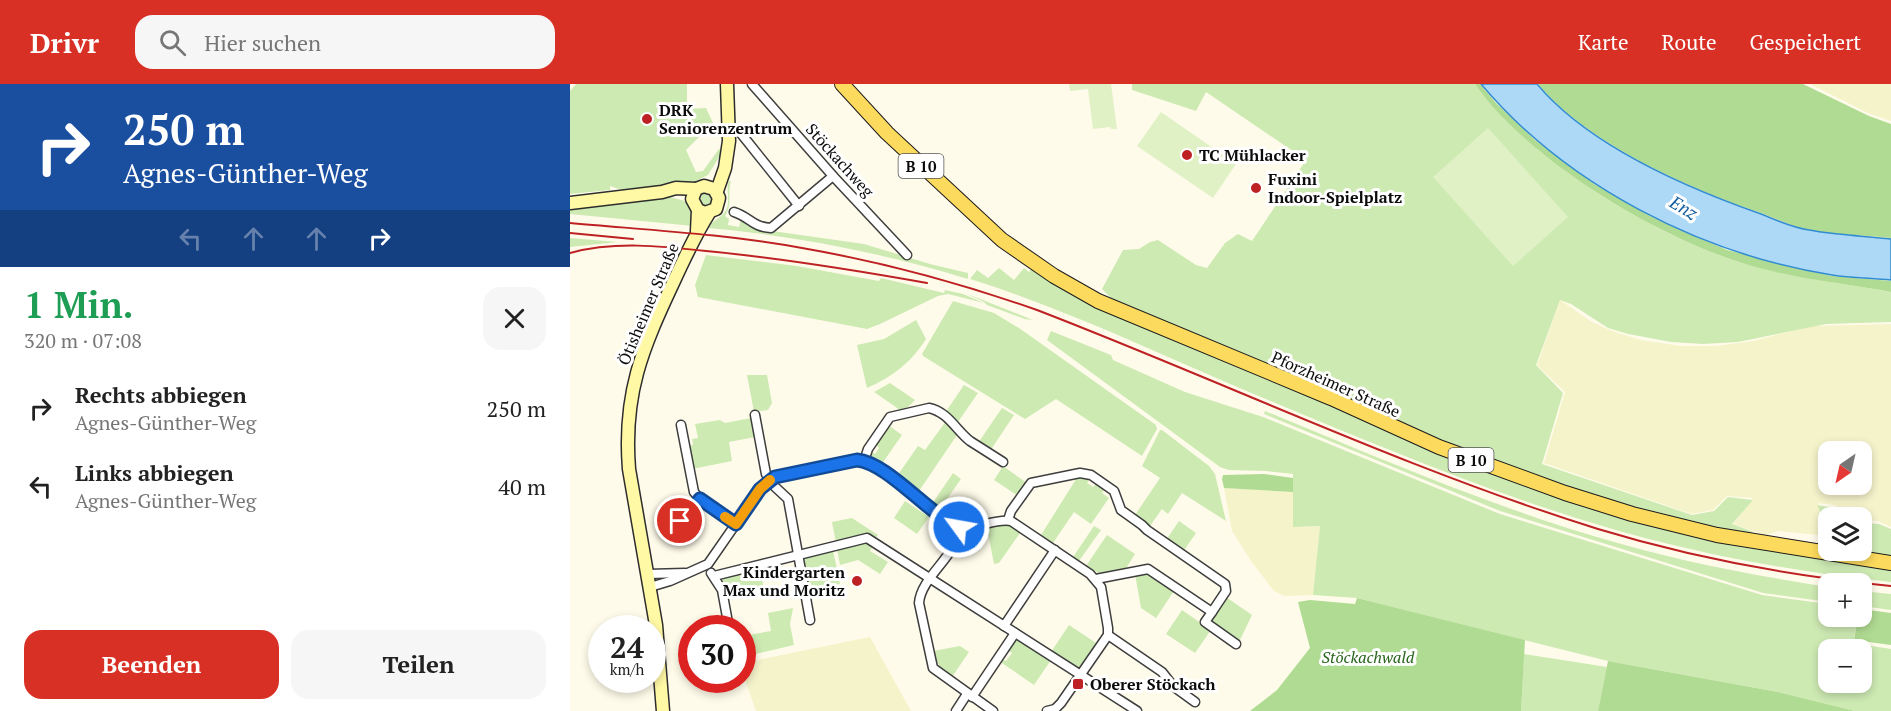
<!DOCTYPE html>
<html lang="de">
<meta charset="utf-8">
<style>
:root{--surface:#fff;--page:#f6f6f6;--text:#222;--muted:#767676;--accent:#d93025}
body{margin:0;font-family:"PT Serif",serif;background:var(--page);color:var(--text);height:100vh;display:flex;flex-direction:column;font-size:22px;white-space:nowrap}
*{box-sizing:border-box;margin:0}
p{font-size:20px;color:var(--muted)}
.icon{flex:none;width:33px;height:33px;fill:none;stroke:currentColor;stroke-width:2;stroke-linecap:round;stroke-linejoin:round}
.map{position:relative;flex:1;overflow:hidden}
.details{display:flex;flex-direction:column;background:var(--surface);width:570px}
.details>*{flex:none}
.top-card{background:#1a4fa0;color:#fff;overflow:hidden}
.needle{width:39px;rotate:214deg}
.controls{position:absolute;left:1248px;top:357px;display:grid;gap:12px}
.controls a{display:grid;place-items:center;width:54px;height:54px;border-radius:12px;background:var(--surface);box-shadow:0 3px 9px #0003;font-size:30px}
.speed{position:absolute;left:18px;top:531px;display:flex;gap:12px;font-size:30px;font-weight:700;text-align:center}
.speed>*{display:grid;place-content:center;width:78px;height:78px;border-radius:50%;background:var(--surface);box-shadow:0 3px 9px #0003;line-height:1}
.speed small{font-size:15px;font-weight:400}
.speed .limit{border:9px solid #d22;background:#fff;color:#111}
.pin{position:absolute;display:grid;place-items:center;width:51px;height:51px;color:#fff;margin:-26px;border:3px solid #fff;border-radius:50%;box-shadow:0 2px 6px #0007}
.me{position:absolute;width:66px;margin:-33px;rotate:302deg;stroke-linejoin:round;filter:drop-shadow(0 0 4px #0008)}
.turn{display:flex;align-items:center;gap:21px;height:126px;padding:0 24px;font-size:27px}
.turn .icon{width:78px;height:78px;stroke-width:2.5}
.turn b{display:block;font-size:42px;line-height:51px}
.lanes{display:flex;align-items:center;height:57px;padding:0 24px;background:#0003;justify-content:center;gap:30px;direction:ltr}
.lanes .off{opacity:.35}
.round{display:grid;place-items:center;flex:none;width:63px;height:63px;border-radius:18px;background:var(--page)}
.headline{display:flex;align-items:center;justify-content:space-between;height:102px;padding:0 24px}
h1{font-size:36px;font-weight:700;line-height:45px;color:#1e9e55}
.cta{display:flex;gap:12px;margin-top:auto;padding:12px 24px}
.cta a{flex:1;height:69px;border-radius:18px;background:var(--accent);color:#fff;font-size:24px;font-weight:700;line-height:69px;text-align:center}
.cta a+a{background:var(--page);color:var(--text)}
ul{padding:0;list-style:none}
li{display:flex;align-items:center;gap:18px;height:78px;padding:0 24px}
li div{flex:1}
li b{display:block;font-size:22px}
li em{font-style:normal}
header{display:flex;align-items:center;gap:36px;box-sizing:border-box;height:84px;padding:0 30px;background:var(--accent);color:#fff}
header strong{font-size:28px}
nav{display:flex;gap:33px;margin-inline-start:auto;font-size:21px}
.search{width:420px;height:54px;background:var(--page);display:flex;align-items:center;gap:15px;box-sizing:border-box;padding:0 21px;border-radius:18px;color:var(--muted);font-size:22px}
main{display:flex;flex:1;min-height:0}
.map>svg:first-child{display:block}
.farmland{fill:#f5f3ca;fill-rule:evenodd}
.green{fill:#ceeab3;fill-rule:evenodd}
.forest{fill:#b0db92}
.pitch{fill:#e0f1c5}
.water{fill:#add9f7;stroke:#328cd0;stroke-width:1.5}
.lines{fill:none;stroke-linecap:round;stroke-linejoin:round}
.street-casing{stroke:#3e3e3e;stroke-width:11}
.secondary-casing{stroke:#2d2d2d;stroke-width:15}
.primary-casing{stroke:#1c1c1c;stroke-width:16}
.street{stroke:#fff;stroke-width:8}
.secondary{stroke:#fff8a5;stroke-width:12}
.primary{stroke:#fcda5d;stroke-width:14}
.rail{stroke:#be2123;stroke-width:2}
.route-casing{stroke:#114b97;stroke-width:15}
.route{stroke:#1a73e8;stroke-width:10}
.slow{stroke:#f59e0b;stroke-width:10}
.poi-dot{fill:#be2123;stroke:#fff;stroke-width:2}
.labels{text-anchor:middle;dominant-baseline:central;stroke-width:6;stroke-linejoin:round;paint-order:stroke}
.shield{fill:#fff;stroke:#545454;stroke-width:1.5}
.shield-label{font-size:15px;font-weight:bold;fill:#0b0b0b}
.poi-label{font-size:16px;font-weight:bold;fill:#0b0b0b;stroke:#fff;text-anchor:start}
.street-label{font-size:16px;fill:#0b0b0b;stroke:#fff}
.park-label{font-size:16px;font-style:italic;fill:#28641b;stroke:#fff}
.water-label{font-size:18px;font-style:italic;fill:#135d9f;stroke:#fff}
</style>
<header>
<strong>Drivr</strong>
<div class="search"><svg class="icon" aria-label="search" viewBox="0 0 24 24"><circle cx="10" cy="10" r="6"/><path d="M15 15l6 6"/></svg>Hier suchen</div>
<nav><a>Karte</a><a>Route</a><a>Gespeichert</a></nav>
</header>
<main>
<section class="details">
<div class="top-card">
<div class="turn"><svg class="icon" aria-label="right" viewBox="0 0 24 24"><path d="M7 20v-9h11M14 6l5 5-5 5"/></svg><div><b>250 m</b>Agnes-Günther-Weg</div></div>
<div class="lanes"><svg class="icon off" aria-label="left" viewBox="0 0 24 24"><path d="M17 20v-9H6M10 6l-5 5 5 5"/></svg><svg class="icon off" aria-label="ahead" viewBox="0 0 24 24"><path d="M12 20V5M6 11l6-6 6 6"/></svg><svg class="icon off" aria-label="ahead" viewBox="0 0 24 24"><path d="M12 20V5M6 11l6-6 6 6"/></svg><svg class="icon" aria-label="right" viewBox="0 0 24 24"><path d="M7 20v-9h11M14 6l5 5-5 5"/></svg></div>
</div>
<div class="headline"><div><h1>1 Min.</h1><p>320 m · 07:08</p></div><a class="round"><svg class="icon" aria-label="close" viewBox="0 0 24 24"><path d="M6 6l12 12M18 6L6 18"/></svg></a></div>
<ul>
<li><svg class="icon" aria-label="right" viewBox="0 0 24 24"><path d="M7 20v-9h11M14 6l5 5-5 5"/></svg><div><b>Rechts abbiegen</b><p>Agnes-Günther-Weg</p></div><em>250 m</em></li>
<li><svg class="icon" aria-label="left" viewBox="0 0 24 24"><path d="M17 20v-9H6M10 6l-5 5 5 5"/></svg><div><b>Links abbiegen</b><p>Agnes-Günther-Weg</p></div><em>40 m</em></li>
</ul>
<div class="cta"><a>Beenden</a><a>Teilen</a></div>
</section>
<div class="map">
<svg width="1321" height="627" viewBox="0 0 1321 627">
<rect width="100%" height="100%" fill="#fffbea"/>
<g class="farmland">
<polygon points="1240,0 1321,0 1321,37 1300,30"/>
<path d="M990,216L1022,238L1042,247L1071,256L1111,262H1146L1183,257L1241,242L1321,240V443L1308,437L1292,436V434L1286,433L1264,421L1248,419L1258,452L1209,447L1195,451L1163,440L1183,414L1157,412L1143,426L1121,430L974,379L995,308L967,281ZM1258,368H1292V400H1258Z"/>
<polygon points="654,404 723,408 724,443 750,442 743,511 714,512 704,507 681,477 662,447"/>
<polygon points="300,553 341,627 186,627 173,590 173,579"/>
</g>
<g class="green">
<polygon points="6,0 117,0 117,25 136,24 143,39 116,66 126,88 133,87 149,65 152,66 151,70 138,91 124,98 52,106 40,102 40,106 0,110 0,7"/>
<path d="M562,0H905C915,12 924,24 934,35C991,93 1092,154 1169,178C1217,193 1272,199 1321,208V238L1256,240L1168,258L1133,260L1101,258L1058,250L1038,244L1001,220L990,216L966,281L993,309L972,380L1122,431L1144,427L1158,413L1183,416L1162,440L1184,448L1167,451L1076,428L918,377L548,221L532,205L553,166L569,165L580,158L588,156L626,181L637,184L655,159L668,150L682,157L736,76L636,8L626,27L562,6Z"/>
<path d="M159,97H161C157,109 163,120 155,132L159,135L158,141L169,143L171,135L188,145L294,160L360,180L398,189V195C313,169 227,152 138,144C142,136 152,134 156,126C161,116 155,106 159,97Z"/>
<polygon points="137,107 144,112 142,121 137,123 132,123 128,112"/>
<polygon points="97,112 115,117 122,128 123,142 0,130 0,123"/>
<polygon points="0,154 48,158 0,163"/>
<polygon points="136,171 227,182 309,197 311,194 374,209 375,206 393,210 414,219 378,210 368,212 310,240 297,245 128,213 125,201"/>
<path d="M429,184L444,196L454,184L459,188L461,185L500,208L948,399L1321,484V498C1223,488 1122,469 1029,441C912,406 799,358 686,311C591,271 499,226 400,195L407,186L418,194Z"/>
<polygon points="395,209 463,236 455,235 417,221 414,218"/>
<polygon points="383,217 424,229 449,244 586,341 587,345 572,372 486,315 455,335 353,272 352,270"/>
<path d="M346,236L356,255C342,278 322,293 297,304L287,261L314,255Z"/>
<path d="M481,247L541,271L543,276L615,308L693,333L930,430L1192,511L1258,520V532L1288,533L1283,559L1321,565V627H1285L1208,608L1038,577L787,514L743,511L750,442L723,443V390L696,387L659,386L650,383L477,256ZM1258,566H1292V598H1258Z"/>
<polygon points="177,291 197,291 202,319 198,326 184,328"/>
<polygon points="320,299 345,316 338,323 330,326 304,308"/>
<polygon points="394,301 408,309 388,338 375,329"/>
<polygon points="432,324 444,331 420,367 408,359"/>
<path d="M695,327C804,372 913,419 1027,453C1103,476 1181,491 1258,503V518L1193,509L930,427L694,330Z"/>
<polygon points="181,334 185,353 159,358 162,377 122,385 118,362 123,361 122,355 128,354 125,340 150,336 155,339"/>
<polygon points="376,337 384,343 382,347 387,351 349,407 327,392 348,362 355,366"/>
<polygon points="318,341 332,351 311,381 302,375 300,367 305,370 309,364 305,360"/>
<polygon points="590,346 592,346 639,382 645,390 656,437 612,409 598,430 592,425 580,442 565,431 590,394 572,382"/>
<polygon points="433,382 457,399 448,412 424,396"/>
<polygon points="383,389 391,395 370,425 362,420"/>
<polygon points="508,392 520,394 517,399 523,403 527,399 535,405 532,409 539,414 521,440 504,428 483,459 471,451"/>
<polygon points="335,417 359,433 347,450 324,434"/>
<polygon points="1247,421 1265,424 1281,433 1258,434 1258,442"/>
<polygon points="282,434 308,451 305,455 266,459 262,438"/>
<polygon points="609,437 626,449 613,468 596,456"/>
<polygon points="1292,439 1309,440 1321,445 1321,475 1308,473 1292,464"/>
<polygon points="433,441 441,442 450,449 429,479 424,480 417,444"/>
<polygon points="524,442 531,446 509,477 503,473"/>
<polygon points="537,451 565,470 555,486 530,490 516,482"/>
<polygon points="297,458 303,462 300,467 318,478 310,490 288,476 270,481 267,465"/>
<polygon points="263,466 270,500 238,506 232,474"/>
<polygon points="190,484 194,505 158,512 152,493"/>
<polygon points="573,488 579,490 604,507 586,534 571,524 565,490"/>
<polygon points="1292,507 1321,510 1321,526 1292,522"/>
<polygon points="656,513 682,531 669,558 639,537"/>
<polygon points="223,524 220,540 224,561 173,573 173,552 201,547 198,529"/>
<polygon points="612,526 641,546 625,569 596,550"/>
<polygon points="499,541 526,559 508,586 481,568"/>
<polygon points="446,553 481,576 464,601 429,577 431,575 436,577 442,569 437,566"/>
<path d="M390,562L399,568L382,593C371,585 366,580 363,567Z"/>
<polygon points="954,570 1037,583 1028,627 951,627"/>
</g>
<g class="forest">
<path d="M905,0H910L926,19L965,56L1024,100L1080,132L1157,166L1262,192L1321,197V208C1271,199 1218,194 1169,178C1091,153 992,94 934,35C923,24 914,12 905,0Z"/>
<path d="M968,0H1233L1299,32L1321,40V154C1294,151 1266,151 1239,146C1223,143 1207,135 1191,129C1118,104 1018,60 968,0Z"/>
<polygon points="694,390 723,394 723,408 654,404 652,395 653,391"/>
<polygon points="787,514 955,556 951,627 680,627 707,606 740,564 728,518 740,516 785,520"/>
<polygon points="1292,525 1321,529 1321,561 1284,556 1288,533 1292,532"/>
<polygon points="1038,577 1208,608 1285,627 1028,627"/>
</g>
<g class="pitch">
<polygon points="499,0 541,0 547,45 541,45 540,43 523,45 518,5 500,7"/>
<polygon points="591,28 666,80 643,114 567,62"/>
<polygon points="918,44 998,133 943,182 863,93"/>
</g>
<path class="water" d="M911,0H967C1018,61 1117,104 1191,130C1206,136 1223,144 1239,146C1266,151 1294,152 1321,155V196C1301,194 1281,194 1262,191C1131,170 997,102 911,0Z"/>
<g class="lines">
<g class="street-casing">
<g id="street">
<polyline points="182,0 263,92 337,171"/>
<polyline points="169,47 229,122"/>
<path d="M164,128C180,133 182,143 201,144L263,92"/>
<polyline points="185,331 196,390 203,401 218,415 240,536"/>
<polyline points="111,341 124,408 130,415 166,440"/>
<path d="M294,377L298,365L320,333L359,324C378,328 386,346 400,357C411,364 422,371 433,378"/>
<polyline points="438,436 441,427 461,399 510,389 521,391 544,407 551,426 572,441 577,446 655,500 656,507 642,528 578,485 526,495"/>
<polyline points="102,439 115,435 130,415"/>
<path d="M389,443C389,471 351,492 349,519L363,584L423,627"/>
<polyline points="141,489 152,506 159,544"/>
<polyline points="78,490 115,489"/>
<polyline points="144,492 297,454 567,627"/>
<path d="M80,503L100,497L138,480L190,405L199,396L211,391L287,376L294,377C310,383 328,397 341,408C354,418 374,441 390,443C407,446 424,434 441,437L520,490L531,503L538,544V551L491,619L485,625L477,627"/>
<polyline points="642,528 635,538 666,560"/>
<polyline points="434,542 485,466"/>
<polyline points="538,551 592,588 603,602 625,618"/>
<polyline points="402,613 445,549"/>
<polyline points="386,627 397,610"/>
</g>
</g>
<g class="secondary-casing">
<g id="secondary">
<polyline points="147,107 155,84 159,57 157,0"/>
<polyline points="0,119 92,108 106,104 126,105"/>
<polyline points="127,147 128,126 122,115 126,105 134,102 144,105 149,114 146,125 135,129 128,126"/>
<path d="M93,627L86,541L59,385C53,310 72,265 103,199C114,175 125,151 139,129"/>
</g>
</g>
<g class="primary-casing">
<polyline id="primary" points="272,0 317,49 432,156 484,192 528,217 761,314 869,363 995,409 1062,430 1147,451 1321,479"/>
</g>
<use href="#street" class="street"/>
<use href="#secondary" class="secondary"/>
<use href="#primary" class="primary"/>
<g class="rail">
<path d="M0,139C77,146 156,150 232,164C313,178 390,199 467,226C654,298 836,385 1028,445C1123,474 1222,492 1321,502"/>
<polyline points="0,149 63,155"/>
<path d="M0,169C44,157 91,162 136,167C210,174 284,186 357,199"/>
</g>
</g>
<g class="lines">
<g class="route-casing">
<path id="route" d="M110,437L119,430L130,415L166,440L190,405L205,393L287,376C318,379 358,430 389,443"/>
</g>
<use href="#route" class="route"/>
<polyline class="slow" points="155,433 166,440 190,405 200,396"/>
</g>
<g class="poi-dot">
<circle cx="77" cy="35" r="6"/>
<circle cx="617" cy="71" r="6"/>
<circle cx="686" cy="104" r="6"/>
<circle cx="287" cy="497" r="6"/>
<rect x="502" y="594" width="12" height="12" rx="3"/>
</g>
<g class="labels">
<g class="shield">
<rect x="328.5" y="70" width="45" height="24" rx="4.5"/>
<rect x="878.5" y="364" width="45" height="24" rx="4.5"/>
</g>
<g class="shield-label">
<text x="351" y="82">B 10</text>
<text x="901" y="376">B 10</text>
</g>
<g class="poi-label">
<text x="89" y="26">DRK<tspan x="89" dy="18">Seniorenzentrum</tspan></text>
<text x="629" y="71">TC Mühlacker</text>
<text x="698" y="95">Fuxini<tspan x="698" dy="18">Indoor-Spielplatz</tspan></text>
<text x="275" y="488" text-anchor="end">Kindergarten<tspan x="275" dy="18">Max und Moritz</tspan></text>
<text x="520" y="600">Oberer Stöckach</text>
</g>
<g class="street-label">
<text transform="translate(270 76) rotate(48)">Stöckachweg</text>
<text transform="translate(78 220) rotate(-67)">Ötisheimer Straße</text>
<text transform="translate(766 300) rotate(24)">Pforzheimer Straße</text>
</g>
<g class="park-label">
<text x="798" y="573">Stöckachwald</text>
</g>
<g class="water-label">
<text transform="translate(1114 123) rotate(30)">Enz</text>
</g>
</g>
</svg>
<div class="controls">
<a><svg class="needle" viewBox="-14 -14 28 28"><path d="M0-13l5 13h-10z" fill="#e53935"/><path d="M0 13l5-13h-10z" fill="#767676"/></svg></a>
<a><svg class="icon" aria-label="layers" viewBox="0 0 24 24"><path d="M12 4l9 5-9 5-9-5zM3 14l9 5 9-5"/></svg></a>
<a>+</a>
<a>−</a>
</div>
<div class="speed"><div>24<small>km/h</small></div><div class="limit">30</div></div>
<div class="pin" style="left:110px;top:437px;background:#d93025"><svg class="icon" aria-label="arrive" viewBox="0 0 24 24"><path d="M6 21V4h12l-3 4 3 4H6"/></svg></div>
<svg class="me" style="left:389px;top:443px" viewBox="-20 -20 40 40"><circle r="17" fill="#1a73e8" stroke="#fff" stroke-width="3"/><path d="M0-11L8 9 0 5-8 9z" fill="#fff"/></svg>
</div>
</main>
